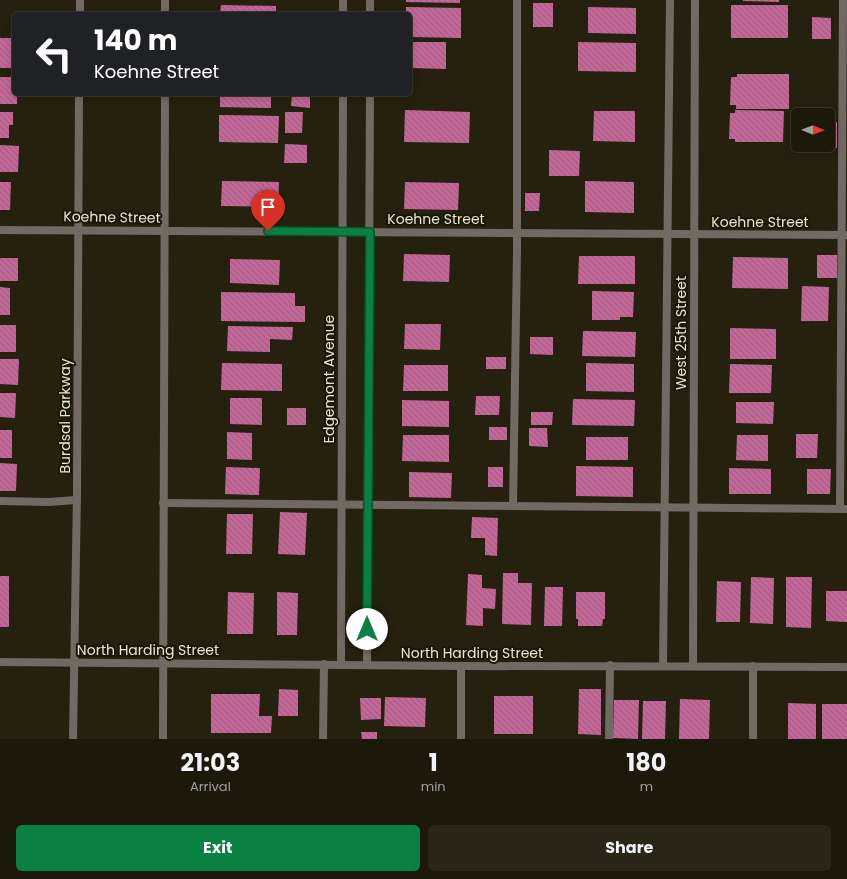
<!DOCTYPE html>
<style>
:root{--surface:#1c190a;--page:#292618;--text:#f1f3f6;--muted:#a0a09c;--line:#3a382b;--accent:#0b8043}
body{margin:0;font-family:Poppins,sans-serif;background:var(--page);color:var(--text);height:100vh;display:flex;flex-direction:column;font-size:15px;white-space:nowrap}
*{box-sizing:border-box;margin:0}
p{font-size:13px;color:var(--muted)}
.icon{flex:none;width:22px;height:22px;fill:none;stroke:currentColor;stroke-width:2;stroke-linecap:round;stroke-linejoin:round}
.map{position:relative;height:739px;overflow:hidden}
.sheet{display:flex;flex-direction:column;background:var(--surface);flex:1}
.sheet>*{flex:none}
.guide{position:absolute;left:12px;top:12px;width:400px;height:84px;border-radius:6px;box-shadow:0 2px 10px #0003,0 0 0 1px var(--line);background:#202124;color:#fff;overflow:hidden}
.needle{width:26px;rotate:91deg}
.fabs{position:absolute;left:791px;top:108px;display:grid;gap:8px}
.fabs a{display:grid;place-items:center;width:44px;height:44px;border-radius:6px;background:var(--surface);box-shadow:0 2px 10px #0003,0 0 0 1px var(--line);font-size:20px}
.pin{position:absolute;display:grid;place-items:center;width:34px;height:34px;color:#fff;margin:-41px -17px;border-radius:50% 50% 50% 0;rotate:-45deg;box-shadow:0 0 4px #0007}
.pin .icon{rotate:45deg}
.me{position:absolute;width:44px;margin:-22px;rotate:0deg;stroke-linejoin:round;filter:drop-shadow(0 0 3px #0008)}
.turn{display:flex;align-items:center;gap:14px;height:84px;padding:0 16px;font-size:18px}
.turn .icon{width:52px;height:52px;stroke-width:2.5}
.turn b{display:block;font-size:28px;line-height:34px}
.eta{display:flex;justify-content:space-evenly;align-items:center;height:68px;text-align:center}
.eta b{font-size:24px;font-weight:700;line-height:28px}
.button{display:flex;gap:8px;margin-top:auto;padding:8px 16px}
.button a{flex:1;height:46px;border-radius:6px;background:var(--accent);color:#fff;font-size:16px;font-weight:700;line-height:46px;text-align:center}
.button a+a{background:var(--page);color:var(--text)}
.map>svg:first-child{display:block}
.building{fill:url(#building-back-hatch)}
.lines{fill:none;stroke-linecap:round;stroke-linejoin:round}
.service{stroke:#716962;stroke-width:8}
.minor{stroke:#716962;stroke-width:8}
.tertiary{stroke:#716962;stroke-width:8}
.route-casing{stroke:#07532c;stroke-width:10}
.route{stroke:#0b8043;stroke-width:7}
.labels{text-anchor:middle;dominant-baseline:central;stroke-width:4;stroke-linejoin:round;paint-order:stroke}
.street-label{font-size:14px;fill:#e8e5d9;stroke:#1b1705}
</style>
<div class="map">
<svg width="847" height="739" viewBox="0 0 847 739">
<defs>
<pattern id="building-back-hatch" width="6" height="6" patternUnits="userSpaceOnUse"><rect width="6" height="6" fill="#c36798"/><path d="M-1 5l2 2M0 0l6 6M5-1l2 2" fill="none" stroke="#975b7a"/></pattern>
</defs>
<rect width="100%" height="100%" fill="#25210e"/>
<g class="building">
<polygon points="406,0 460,0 460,3 406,2"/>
<polygon points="743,0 779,0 779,2 743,1"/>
<rect x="533" y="3" width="20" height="24"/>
<polygon points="221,5 276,6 276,14 220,14"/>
<rect x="731" y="5" width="57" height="33"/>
<polygon points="406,7 461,8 461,38 410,37 410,14 406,14"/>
<polygon points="588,7 636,8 636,34 588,33"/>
<polygon points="812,17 831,18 831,39 812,39"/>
<rect x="0" y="38" width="14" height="30"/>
<polygon points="410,42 446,42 446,69 410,68"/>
<polygon points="578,42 636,43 636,72 578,71"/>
<polygon points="737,74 789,74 789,109 736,109 736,105 730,105 731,77 737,77"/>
<polygon points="0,77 14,77 14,94 17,94 17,104 0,104"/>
<polygon points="220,94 271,94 271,108 220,107"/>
<polygon points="292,94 310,94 310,108 291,106"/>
<polygon points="405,110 470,112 469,143 404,142"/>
<polygon points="735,110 784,111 783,142 735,142 735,139 729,139 730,113 735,113"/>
<polygon points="594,111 635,111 635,142 593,141"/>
<polygon points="0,112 13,112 13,125 9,125 9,138 0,138"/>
<polygon points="285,112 303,112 302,133 285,133"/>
<polygon points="219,115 279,116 278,143 219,142"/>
<polygon points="828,122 837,122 837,148 819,148 819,145 828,145"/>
<polygon points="285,144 307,145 307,163 284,163"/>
<polygon points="0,145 19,146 18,172 0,172"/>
<polygon points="549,150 580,151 579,176 549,176"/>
<polygon points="222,181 279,182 278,207 221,206"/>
<polygon points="585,181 634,182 634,213 585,212"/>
<polygon points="0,182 11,182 10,210 0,210"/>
<polygon points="405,182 459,183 458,210 404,209"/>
<polygon points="525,193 540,193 539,211 525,211"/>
<polygon points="404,254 450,255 449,282 403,281"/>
<rect x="817" y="255" width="20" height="23"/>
<polygon points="579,256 635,256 635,284 578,284"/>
<polygon points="733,257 788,258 788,289 732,288"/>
<rect x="0" y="258" width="18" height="23"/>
<polygon points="230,259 280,260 279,285 230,283"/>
<polygon points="802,286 829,287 828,321 801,321"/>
<polygon points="0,287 10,288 10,315 0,315"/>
<polygon points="592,291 634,292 633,317 620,317 620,320 592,320"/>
<polygon points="221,292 295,293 295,306 305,306 305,322 221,321"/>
<polygon points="405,324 441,324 440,350 404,349"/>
<rect x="0" y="325" width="16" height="27"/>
<polygon points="228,326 293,327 292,340 270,339 270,352 227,351"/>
<polygon points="730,328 776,329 776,359 730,359"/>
<polygon points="583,331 636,332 635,357 582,356"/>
<polygon points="530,337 553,337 553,355 530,354"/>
<rect x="486" y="357" width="20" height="12"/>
<polygon points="0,359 19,359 18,385 0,384"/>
<polygon points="222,363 282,364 282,391 221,390"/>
<polygon points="586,363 634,364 634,392 586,391"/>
<polygon points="730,364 772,365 771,393 729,393"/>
<polygon points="404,365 448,365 448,391 403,391"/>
<polygon points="0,393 16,393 15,418 0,417"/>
<polygon points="476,396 500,396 499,415 475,415"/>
<polygon points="230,398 262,398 262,425 230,424"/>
<polygon points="573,399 635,400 634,426 572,425"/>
<polygon points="402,400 449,401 449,427 402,426"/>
<polygon points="736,402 774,402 773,424 736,423"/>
<rect x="287" y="408" width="19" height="17"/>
<polygon points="531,412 553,412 552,425 531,425"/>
<rect x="489" y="427" width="18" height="13"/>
<polygon points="529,428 547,428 548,447 529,446"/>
<rect x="0" y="430" width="12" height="28"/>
<polygon points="227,432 252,433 252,460 227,459"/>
<polygon points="796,434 818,434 817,458 796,458"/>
<polygon points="403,435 449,435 449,462 402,461"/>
<polygon points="737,435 768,435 768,461 736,460"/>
<rect x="586" y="437" width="42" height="23"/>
<polygon points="0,463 17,464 16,491 0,491"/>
<polygon points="576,466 633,467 633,497 576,496"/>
<polygon points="226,467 260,468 259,495 225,494"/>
<rect x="488" y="467" width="15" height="20"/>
<polygon points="729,468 771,469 771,494 729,494"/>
<polygon points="807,469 831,469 830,494 807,494"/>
<polygon points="409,472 452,473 451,498 409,497"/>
<polygon points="280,512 307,513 305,555 278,554"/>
<polygon points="227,514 253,514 252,554 226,554"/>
<polygon points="472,517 498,518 497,556 485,555 485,538 471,538"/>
<polygon points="503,573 518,573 518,583 532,583 531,625 502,624"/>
<polygon points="468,574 482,575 482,588 496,589 495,609 483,608 483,626 466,625"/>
<rect x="0" y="576" width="9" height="51"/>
<polygon points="751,577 774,578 773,624 750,623"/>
<polygon points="786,577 812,577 811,628 786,627"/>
<polygon points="717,581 741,582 740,622 716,622"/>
<polygon points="545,587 563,587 562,626 544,626"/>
<polygon points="826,591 847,591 847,622 826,621"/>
<polygon points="228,592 254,593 253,634 227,634"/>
<polygon points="277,592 298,593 297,635 277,635"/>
<polygon points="576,592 605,592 605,619 603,619 602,626 578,626 578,619 576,619"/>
<polygon points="279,689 298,690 298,716 278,716"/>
<polygon points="579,689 601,689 601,735 578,734"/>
<polygon points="211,694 260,694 259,716 272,716 271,733 211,733"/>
<rect x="494" y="696" width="39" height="38"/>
<polygon points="385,697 426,698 425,727 384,726"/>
<polygon points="360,698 381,698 381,719 361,720"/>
<polygon points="680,699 710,700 709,739 679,739"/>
<polygon points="614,700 639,700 638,739 613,738"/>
<polygon points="643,701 666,701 665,739 642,739"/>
<polygon points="788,703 816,704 816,739 788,739"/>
<rect x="822" y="704" width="25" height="35"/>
<polygon points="361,732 377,732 377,739 362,739"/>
</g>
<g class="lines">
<g class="service">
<polyline points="0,501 48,502 77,500"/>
<polyline points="163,503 847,509"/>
<polyline points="513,506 517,251 517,0"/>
<polyline points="840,509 843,0"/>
<polyline points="323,739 324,664"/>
<polyline points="609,739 610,665"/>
</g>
<g class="minor">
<polyline points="370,0 370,14"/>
<polyline points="343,14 343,0"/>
<polyline points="0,230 847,235"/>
<polyline points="341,665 343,94"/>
<polyline points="367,665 370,94"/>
<polyline points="663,665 670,0"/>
<polyline points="693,665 695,0"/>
<polyline points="461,739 461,666"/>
<polyline points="753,739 753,666"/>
</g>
<g class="tertiary">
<polyline points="80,14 80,0"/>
<polyline points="165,14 165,0"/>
<polyline points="0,662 461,666 847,667"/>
<polyline points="73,739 77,492 79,94"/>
<polyline points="163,739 165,94"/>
</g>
</g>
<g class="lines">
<g class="route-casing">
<polyline id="route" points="268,231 370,232 367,629"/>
</g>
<use href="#route" class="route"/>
</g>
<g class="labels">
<g class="street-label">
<text transform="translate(112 217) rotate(1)">Koehne Street</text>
<text x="436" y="219">Koehne Street</text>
<text x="760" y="222">Koehne Street</text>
<text transform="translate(681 333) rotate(-90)">West 25th Street</text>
<text transform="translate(329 379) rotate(-90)">Edgemont Avenue</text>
<text transform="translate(65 416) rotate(-90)">Burdsal Parkway</text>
<text x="148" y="650">North Harding Street</text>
<text x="472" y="653">North Harding Street</text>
</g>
</g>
</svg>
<div class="fabs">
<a><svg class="needle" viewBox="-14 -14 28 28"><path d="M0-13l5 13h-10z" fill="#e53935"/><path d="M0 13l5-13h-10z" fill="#a0a09c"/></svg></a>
</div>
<div class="pin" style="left:268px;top:231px;background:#d93025"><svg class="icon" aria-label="arrive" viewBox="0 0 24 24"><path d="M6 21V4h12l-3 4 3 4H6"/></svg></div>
<svg class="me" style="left:367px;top:629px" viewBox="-20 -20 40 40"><circle r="19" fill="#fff"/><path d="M0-13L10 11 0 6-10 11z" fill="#0b8043"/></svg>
<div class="guide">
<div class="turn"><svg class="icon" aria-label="left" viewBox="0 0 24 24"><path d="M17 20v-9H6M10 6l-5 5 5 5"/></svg><div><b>140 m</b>Koehne Street</div></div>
</div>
</div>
<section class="sheet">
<div class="eta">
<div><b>21:03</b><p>Arrival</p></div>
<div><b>1</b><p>min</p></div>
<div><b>180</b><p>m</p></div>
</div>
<div class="button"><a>Exit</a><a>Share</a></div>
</section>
